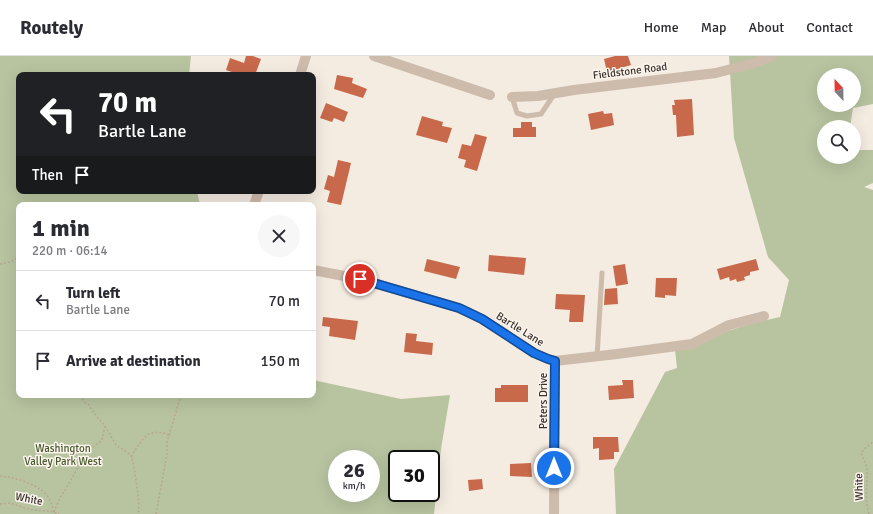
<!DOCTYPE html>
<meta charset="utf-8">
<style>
:root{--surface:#fff;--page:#f7f7f7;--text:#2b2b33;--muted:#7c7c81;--line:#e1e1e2}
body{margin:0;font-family:Signika,sans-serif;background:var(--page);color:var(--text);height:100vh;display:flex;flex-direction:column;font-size:15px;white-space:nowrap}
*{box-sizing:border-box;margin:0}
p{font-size:13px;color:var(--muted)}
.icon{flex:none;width:22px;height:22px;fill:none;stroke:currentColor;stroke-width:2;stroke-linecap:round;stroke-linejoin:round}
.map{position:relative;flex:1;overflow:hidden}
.side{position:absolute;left:16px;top:146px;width:300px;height:196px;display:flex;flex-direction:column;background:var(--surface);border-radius:8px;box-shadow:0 4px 16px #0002}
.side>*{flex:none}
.banner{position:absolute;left:16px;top:16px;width:300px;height:122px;border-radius:8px;box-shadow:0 4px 16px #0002;background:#202124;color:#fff;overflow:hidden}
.needle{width:26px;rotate:338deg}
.fabs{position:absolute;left:817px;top:12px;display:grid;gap:8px}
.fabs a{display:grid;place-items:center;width:44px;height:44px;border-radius:50%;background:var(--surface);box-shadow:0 4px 16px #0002;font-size:20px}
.speed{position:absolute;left:328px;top:394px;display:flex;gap:8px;font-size:20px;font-weight:700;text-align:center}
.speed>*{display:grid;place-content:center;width:52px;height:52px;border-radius:50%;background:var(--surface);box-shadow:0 4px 16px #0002;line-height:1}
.speed small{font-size:10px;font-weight:400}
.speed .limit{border:2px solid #111;border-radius:6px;background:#fff;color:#111}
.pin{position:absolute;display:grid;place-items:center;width:34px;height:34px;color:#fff;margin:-17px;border:2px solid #fff;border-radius:50%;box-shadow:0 1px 4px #0007}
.me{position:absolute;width:44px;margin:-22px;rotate:0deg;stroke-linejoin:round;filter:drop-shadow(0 0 3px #0008)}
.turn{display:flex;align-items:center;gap:14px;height:84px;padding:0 16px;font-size:18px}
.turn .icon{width:52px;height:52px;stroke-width:2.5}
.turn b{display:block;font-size:28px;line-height:34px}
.then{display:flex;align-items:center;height:38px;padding:0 16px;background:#0003;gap:8px;font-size:15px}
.round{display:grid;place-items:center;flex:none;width:42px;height:42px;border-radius:21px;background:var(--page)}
.head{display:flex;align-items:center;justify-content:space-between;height:68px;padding:0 16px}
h1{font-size:24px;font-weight:800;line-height:30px}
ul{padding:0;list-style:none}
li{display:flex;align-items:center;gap:12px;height:60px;padding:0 16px;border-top:1px solid var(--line)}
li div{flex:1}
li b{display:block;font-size:15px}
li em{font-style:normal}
header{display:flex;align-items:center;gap:24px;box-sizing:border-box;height:56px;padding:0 20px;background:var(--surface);border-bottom:1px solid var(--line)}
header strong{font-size:19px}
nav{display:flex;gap:22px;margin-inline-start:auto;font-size:14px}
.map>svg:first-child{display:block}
.green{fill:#b8c4a0;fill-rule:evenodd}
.building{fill:#c8694b}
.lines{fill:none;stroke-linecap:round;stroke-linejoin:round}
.path{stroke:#b9a596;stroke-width:1.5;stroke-dasharray:2 2;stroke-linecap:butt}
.service{stroke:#cdbbac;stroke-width:5}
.minor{stroke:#cdbbac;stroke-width:10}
.route-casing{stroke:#114b97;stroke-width:10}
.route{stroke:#1a73e8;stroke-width:7}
.labels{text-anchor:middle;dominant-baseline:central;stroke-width:3;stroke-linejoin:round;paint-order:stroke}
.street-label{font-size:11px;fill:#3b302b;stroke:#fbf5ee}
.park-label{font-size:11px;fill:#4a5a2e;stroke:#fbf5ee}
</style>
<header>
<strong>Routely</strong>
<nav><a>Home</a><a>Map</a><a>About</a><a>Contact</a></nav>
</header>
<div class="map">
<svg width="873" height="458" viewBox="0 0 873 458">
<rect width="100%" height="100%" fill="#f4ebe1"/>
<g class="green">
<path d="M0,0H191L189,19H19V135H197L200,149H19V339H313V324L401,343L450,339L441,393L434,458H0ZM337,403H371V437H337ZM397,403H431V437H397Z"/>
<path d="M729,0H873V48L853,52L850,71H824V101H854V88L857,94H873V127L864,131L873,134V458H616L614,413L665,316L677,312L675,294C709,281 744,268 780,261L789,224L768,201L734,82ZM824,19H854V49H824Z"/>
</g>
<g class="building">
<polygon points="246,0 253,0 261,3 255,19 240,19 226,14 230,2 244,7"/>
<polygon points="615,0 628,0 631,9 607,16 604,3"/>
<polygon points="337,19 353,22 352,27 367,33 363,42 334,33"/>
<polygon points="692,43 694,79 677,81 676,59 673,59 672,49 675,49 674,44"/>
<polygon points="326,47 348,56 344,66 334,62 332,66 320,62"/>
<polygon points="603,55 604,58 612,57 614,69 591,74 588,58"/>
<polygon points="422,60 443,66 442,70 452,72 447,87 416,79"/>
<polygon points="521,66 532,66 532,71 536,71 536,81 513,81 513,72 521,72"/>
<polygon points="475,78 487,81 477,115 464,111 466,104 458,102 462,88 471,90"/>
<polygon points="338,104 351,107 341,149 327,146 330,135 324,133 328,119 334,121"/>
<polygon points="489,199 526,202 524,219 488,215"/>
<polygon points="427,203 460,211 456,223 424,215"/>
<polygon points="756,203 759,214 750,216 750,219 744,221 745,224 737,226 736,223 730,225 729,221 720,224 717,213"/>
<polygon points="625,208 628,228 616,230 613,210"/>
<polygon points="656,222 677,222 676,240 665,239 665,242 655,241"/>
<polygon points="617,232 618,248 604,249 605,233"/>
<polygon points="556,238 585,239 583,266 569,266 570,254 555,253"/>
<polygon points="323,261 358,265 355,284 329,280 330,271 322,270"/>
<polygon points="406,277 417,278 416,285 433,287 432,299 404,296"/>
<polygon points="622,324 633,324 634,342 609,344 608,330 623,329"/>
<polygon points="501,329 528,329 528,346 495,346 495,332 501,332"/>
<polygon points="593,381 618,381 619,396 614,396 614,403 599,404 599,392 593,393"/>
<polygon points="531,407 532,421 510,420 510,408"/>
<polygon points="482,423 483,433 469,435 468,424"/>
</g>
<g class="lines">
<g class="path">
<polyline points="0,208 11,206 15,203 19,203"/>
<path d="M81,339L84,346L88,348L97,361L105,370L116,389L131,399C134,409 141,449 138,458"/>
<path d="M131,401C141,385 147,370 169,379"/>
<path d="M0,420C15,421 43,429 50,444C52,448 53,452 54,456"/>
<polyline points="0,448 10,447 31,454 49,455 59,458"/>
<polyline points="54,456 59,444 88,395 102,384 105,370"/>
<polyline points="156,458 167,398 167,386 181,339"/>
<path d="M869,458C864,443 868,428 867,412C866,407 863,403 861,397L866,391L873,386"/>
</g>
<g class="service">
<polyline points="512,41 517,57 527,60 541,58 555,37"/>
<polyline points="597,301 602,217"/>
</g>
<g class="minor">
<polyline points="374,0 490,39"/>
<polyline points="300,19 306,0"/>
<polyline points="512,41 538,40 574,34 716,17 754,7 772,0"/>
<polyline points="254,149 259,135"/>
<polyline points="313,214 360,223 459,252 482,263 534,297 548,303 555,305 617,298 692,288 729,269 764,260"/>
<polyline points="554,458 555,305"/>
</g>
</g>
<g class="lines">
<g class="route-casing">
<polyline id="route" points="360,223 459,252 482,263 534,297 548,303 555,305 554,412"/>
</g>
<use href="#route" class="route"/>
</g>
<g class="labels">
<g class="street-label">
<text transform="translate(630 15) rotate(-7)">Fieldstone Road</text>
<text transform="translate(520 273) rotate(32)">Bartle Lane</text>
<text transform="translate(543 345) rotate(-90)">Peters Drive</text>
<text transform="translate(859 431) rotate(-91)">White</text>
<text transform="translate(29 443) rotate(11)">White</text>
</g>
<g class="park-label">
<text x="63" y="392">Washington<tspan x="63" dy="13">Valley Park West</tspan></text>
</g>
</g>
</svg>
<div class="fabs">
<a><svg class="needle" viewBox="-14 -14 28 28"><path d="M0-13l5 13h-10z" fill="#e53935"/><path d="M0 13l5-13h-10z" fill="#7c7c81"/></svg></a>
<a><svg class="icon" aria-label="search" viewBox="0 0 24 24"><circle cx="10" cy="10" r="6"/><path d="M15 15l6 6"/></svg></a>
</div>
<div class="speed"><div>26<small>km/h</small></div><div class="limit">30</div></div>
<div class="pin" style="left:360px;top:223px;background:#d93025"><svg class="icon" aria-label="arrive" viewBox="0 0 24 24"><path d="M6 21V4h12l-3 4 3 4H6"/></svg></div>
<svg class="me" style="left:554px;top:412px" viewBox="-20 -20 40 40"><circle r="17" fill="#1a73e8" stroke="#fff" stroke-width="3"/><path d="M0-11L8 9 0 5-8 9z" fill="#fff"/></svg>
<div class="banner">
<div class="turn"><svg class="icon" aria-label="left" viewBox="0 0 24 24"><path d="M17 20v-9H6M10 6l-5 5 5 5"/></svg><div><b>70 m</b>Bartle Lane</div></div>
<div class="then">Then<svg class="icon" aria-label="arrive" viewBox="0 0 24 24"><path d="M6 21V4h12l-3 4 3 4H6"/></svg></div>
</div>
<section class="side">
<div class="head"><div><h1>1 min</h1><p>220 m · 06:14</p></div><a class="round"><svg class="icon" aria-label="close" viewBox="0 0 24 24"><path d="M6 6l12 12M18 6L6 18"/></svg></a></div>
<ul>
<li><svg class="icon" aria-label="left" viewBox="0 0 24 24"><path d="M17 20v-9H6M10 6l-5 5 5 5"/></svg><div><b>Turn left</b><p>Bartle Lane</p></div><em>70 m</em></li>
<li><svg class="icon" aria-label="arrive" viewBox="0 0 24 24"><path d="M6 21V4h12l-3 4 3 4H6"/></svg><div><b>Arrive at destination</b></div><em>150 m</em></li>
</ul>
</section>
</div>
